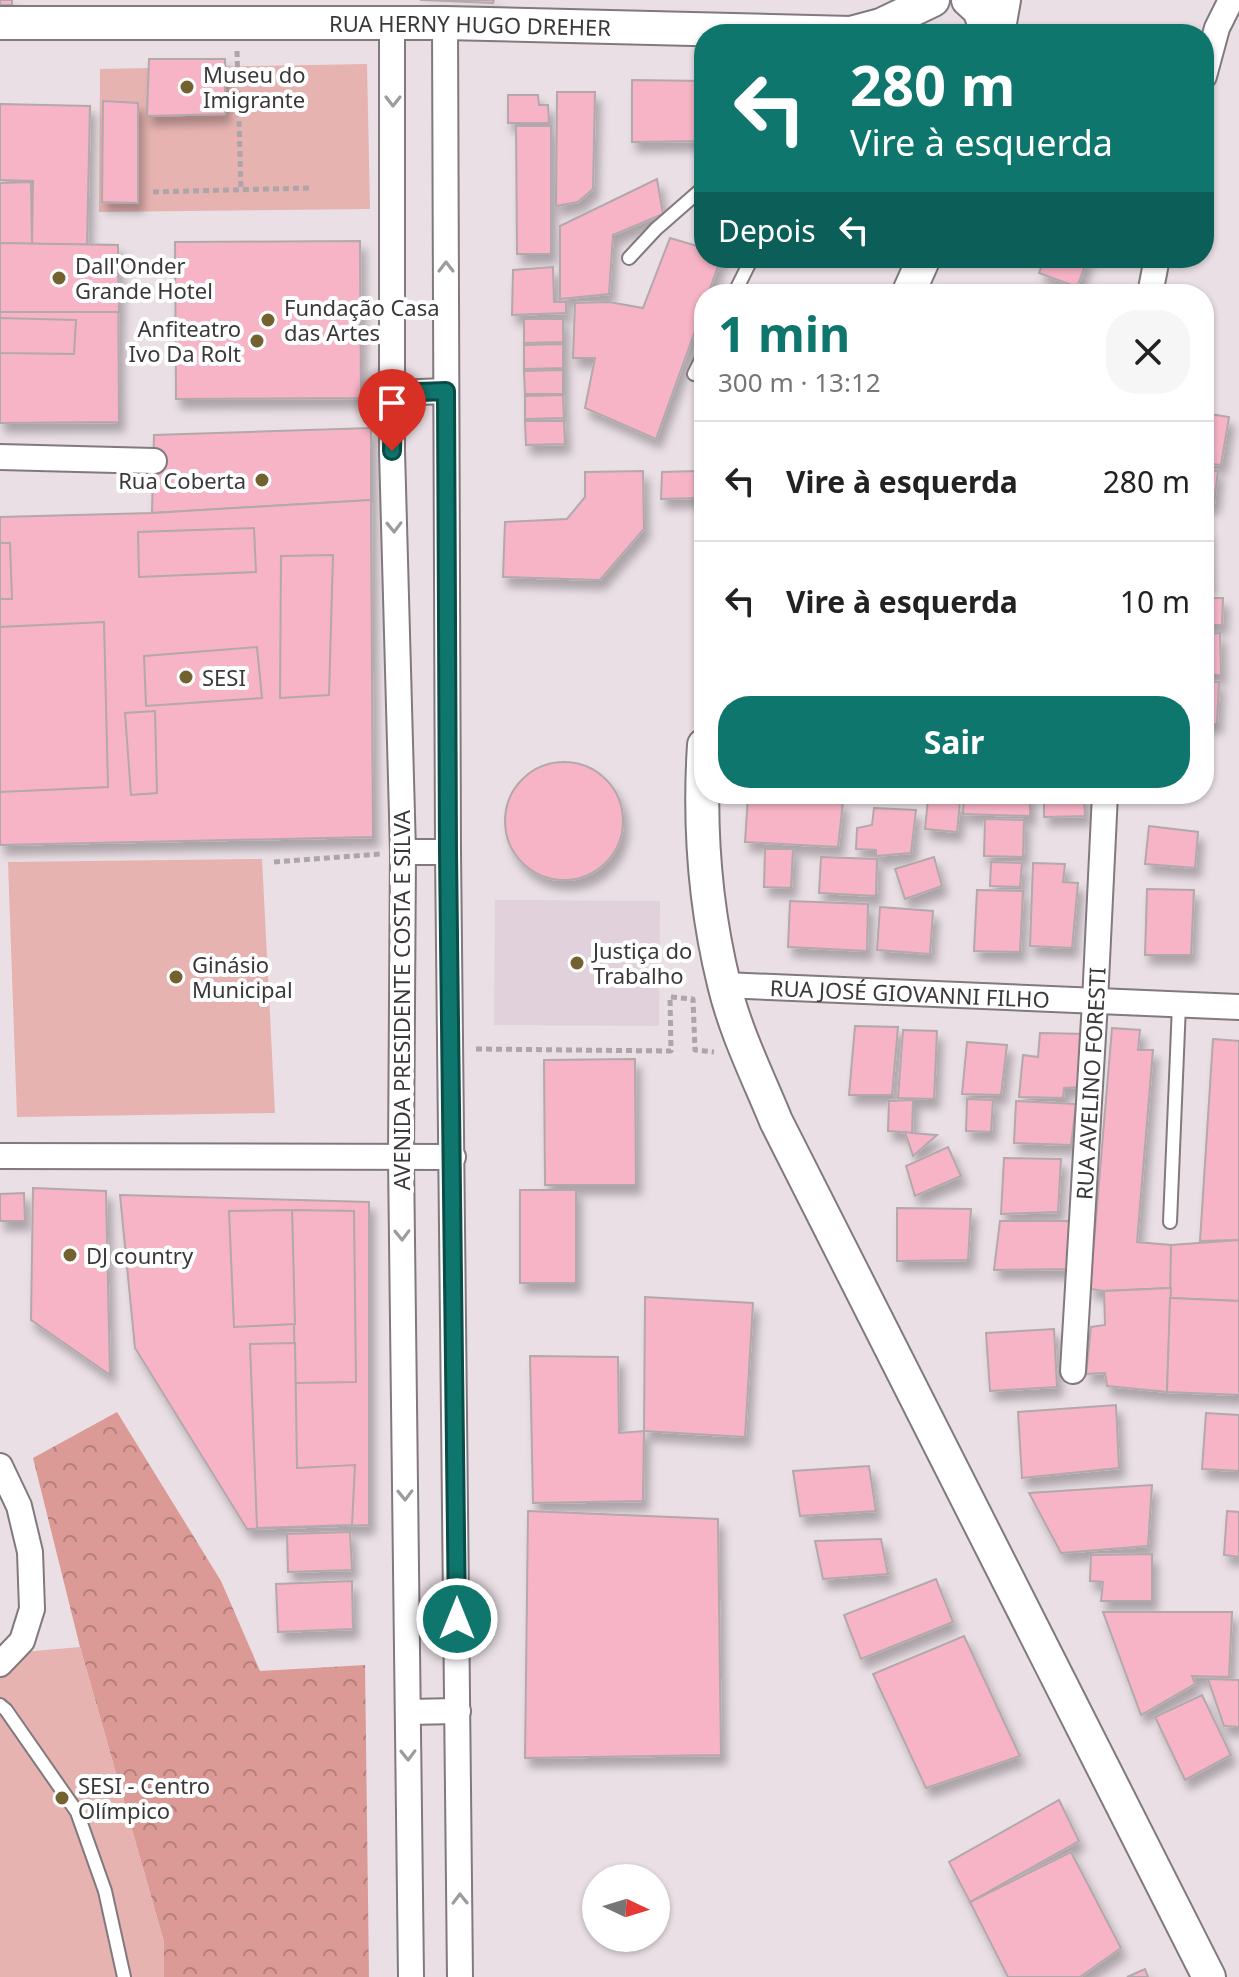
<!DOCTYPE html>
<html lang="pt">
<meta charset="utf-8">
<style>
:root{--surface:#fff;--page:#f6f6f6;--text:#222;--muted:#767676;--line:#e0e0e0;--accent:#0f766e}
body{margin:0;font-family:"Noto Sans",sans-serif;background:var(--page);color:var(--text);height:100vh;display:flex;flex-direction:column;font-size:30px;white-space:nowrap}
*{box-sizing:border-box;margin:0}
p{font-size:26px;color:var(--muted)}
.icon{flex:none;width:44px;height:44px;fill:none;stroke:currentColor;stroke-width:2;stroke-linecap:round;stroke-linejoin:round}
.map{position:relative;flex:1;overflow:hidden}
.panel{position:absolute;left:694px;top:284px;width:520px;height:520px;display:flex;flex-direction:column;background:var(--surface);border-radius:32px;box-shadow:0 2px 6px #0004}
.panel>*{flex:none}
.top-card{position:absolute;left:694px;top:24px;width:520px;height:244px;border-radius:32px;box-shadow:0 2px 6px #0004;background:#0f766e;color:#fff;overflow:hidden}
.needle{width:52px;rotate:94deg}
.buttons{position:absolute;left:582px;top:1864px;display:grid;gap:16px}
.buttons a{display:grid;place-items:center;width:88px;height:88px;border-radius:50%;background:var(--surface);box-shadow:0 2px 6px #0004;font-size:40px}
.pin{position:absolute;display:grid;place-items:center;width:68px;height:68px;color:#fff;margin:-82px -34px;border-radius:50% 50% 50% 0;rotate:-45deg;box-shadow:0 0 8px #0007}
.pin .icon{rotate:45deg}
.me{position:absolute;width:88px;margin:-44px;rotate:0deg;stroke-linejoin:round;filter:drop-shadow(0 0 6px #0008)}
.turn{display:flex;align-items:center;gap:28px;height:168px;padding:0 24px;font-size:36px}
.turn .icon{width:104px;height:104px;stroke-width:2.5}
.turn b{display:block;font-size:56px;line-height:68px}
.then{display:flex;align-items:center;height:76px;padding:0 24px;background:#0003;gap:16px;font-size:30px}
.round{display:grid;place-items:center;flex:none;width:84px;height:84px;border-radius:32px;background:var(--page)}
.head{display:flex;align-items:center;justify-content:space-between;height:136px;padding:0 24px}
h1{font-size:48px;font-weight:700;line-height:60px;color:var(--accent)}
.button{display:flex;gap:16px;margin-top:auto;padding:16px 24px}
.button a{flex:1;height:92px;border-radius:32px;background:var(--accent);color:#fff;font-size:32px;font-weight:700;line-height:92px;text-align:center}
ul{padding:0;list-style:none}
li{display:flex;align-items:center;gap:24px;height:120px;padding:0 24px;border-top:2px solid var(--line)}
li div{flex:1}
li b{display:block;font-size:30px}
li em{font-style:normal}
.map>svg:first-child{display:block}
.built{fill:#e1d1db}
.forest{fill:url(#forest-crowns)}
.park{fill:#e6b3b0}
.building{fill:#f6b4c6;stroke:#b3a8ab;stroke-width:2;filter:url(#shadow)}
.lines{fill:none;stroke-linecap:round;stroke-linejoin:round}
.service-casing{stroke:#81797e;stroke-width:16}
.minor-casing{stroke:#81797e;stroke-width:28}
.secondary-casing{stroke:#81797e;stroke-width:36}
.path{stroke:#ada5aa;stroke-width:5;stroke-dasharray:6 4;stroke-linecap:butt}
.service{stroke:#fff;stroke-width:12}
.minor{stroke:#fff;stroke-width:24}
.secondary{stroke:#fff;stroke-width:32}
.oneway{stroke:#9d9c9c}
.route-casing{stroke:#0a4d48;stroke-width:20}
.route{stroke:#0f766e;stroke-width:14}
.poi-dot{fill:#746130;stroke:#fff;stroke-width:3}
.labels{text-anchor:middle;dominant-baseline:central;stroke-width:8;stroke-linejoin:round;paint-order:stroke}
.street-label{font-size:22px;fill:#3b383a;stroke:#fff}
.poi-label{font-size:22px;fill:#3b383a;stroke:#fff;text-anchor:start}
</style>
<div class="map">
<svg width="1239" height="1977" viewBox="0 0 1239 1977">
<defs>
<pattern id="forest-crowns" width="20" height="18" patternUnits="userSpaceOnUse" patternTransform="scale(2)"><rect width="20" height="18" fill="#db9a96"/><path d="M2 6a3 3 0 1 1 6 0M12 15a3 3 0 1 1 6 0" fill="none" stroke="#b37f7b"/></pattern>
<filter id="shadow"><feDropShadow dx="5" dy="9" stdDeviation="4" flood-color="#0004"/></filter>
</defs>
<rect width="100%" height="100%" fill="#e9dfe5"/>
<polygon class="built" points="495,900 660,901 659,1026 494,1025"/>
<polygon class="forest" points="117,1412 221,1581 260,1671 365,1665 369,1977 164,1977 164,1942 80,1647 33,1458"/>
<g class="park">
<polygon points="367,64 370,209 99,212 100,69"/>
<polygon points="262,859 275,1113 17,1117 8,862"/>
<polygon points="80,1647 164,1942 164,1977 0,1977 0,1654"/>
</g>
<g class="building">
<rect x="0" y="0" width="12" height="5"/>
<polygon points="420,0 494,0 493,3"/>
<polygon points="149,59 225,59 225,114 147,116"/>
<polygon points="632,80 704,81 704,141 632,142"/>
<polygon points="557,92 595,92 593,189 578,202 556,206"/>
<polygon points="508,95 538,95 539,105 548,105 549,123 508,123"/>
<polygon points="103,101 138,103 138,203 102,202"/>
<polygon points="0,104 90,106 87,245 32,244 33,181 0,180"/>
<polygon points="516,126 551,126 551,254 517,254"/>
<polygon points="657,179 663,214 613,235 609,294 560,299 560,226"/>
<polygon points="31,182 32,244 118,245 119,422 0,423 0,183"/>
<polygon points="31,182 32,244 0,243 0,183"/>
<polygon points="670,238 704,248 704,258 721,258 708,294 704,294 704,306 656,439 585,408 595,358 573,358 575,303 609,302 643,308"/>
<polygon points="360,241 361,398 176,399 175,242"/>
<polygon points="0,243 118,245 119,312 0,312"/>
<polygon points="1045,258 1088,258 1077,287 1039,273"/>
<polygon points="553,267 554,302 566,302 566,313 512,315 513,270"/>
<polygon points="0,318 76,320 74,354 0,353"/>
<polygon points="524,319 563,319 563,342 524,343"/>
<polygon points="563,344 563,368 524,369 524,345"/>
<polygon points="563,370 563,394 525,394 524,371"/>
<polygon points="563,395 564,418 525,419 525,396"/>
<polygon points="1204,413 1229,417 1221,465 1204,463"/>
<polygon points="525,421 564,421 565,444 526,445"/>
<polygon points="371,428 371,500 152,513 154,435"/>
<polygon points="1204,470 1218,471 1214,504 1204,504"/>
<polygon points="643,471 644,529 600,580 503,577 505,522 567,519 585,497 585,472"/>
<polygon points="696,471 696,498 661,499 662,472"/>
<polygon points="371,500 373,837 0,845 0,517 152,513"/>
<polygon points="254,528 256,572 139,577 138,532"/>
<polygon points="1204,530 1207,530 1209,586 1204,586"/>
<polygon points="0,543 10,543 12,599 0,599"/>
<polygon points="333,555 329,695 280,698 281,556"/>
<polygon points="1204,598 1223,598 1222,625 1204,625"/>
<polygon points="104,622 108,787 0,792 0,627"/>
<polygon points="1220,633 1221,675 1204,675 1204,634"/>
<polygon points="257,647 262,698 146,706 144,656"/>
<polygon points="1204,681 1219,682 1217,724 1204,724"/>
<polygon points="155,711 157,793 131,795 125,713"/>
<circle cx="564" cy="821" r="59"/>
<polygon points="964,794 1030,794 1030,816 963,814"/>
<polygon points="1044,794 1084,794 1085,816 1044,817"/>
<polygon points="748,796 843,802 838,847 745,842"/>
<polygon points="928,799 960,802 957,832 925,829"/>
<polygon points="874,808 916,810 911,853 876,856 876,850 856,849 857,828 872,825"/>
<polygon points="985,819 1024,820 1023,857 984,856"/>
<polygon points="1149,826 1198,832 1195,868 1145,864"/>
<polygon points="765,849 793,849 791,888 764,887"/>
<polygon points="821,857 877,859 876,896 819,893"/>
<polygon points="934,857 942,886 905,899 895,869"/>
<polygon points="991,862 1022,863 1020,887 990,886"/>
<polygon points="1033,863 1065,864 1063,882 1078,883 1072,948 1030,946"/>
<polygon points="1147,889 1194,890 1191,955 1145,955"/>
<polygon points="977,890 1023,891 1020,952 974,951"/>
<polygon points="790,901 868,904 867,951 788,947"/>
<polygon points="880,907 933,911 930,954 877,950"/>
<polygon points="855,1026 898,1027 892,1095 849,1095"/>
<polygon points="1112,1028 1140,1030 1138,1050 1153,1050 1137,1242 1171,1245 1171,1288 1104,1291 1090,1289"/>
<polygon points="903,1030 937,1031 934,1099 898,1098"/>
<polygon points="1040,1033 1087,1034 1084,1087 1064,1088 1063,1098 1019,1097 1023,1055 1038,1057"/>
<polygon points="1213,1039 1239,1041 1239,1240 1200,1241"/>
<polygon points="967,1042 1007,1045 1001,1095 962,1094"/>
<polygon points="635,1059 636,1185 545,1185 544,1060"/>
<polygon points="967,1099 993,1100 991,1132 966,1131"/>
<polygon points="913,1100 912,1133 888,1131 889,1101"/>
<polygon points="1016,1101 1076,1104 1071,1145 1014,1143"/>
<polygon points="905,1132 912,1133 937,1135 913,1156"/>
<polygon points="948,1147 961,1176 915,1196 906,1166"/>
<polygon points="1004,1158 1061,1159 1058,1212 1001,1214"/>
<polygon points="33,1188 106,1191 110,1375 31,1320"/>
<rect x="520" y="1190" width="56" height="93"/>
<polygon points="24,1193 25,1221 0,1221 0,1194"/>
<polygon points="120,1195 369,1202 369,1525 247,1529 135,1348"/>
<polygon points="897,1208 971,1209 968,1260 897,1261"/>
<polygon points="292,1210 354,1211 356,1382 295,1383"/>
<polygon points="292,1210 295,1324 234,1327 229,1211"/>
<polygon points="1000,1221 1072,1221 1067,1269 994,1270"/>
<polygon points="1239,1240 1239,1301 1170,1298 1171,1245"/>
<polygon points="1171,1288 1167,1392 1107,1386 1105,1373 1086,1374 1091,1327 1105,1325 1104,1291"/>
<polygon points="645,1297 753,1303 745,1437 644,1431"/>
<polygon points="1170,1298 1239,1301 1239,1395 1167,1392"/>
<polygon points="1054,1329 1057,1387 990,1391 986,1333"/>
<polygon points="295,1343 297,1468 355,1465 352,1525 257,1528 250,1344"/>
<polygon points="530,1356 618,1357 619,1433 644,1431 643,1501 533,1503"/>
<polygon points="1116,1405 1119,1468 1022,1478 1018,1412"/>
<polygon points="1206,1413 1239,1415 1239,1471 1202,1469"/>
<polygon points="869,1466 876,1511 800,1516 793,1471"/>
<polygon points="1152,1485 1148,1546 1061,1553 1029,1493"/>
<polygon points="528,1511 718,1519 721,1755 525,1758"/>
<polygon points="1227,1511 1239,1512 1239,1557 1224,1555"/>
<polygon points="350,1532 352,1570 288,1572 287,1534"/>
<polygon points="881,1539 888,1574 823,1579 815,1541"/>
<polygon points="1152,1554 1152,1601 1101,1601 1103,1582 1090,1581 1091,1555"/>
<polygon points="936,1579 953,1622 861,1659 844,1615"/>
<polygon points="352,1581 353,1629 278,1632 276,1584"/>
<polygon points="1103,1612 1232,1612 1229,1677 1192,1676 1195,1684 1141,1715"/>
<polygon points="964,1636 1020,1756 926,1788 873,1674"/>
<polygon points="1208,1679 1239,1680 1239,1727 1224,1726"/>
<polygon points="1202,1695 1231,1755 1185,1780 1155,1717"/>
<polygon points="1059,1800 1079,1841 970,1902 949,1862"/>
<polygon points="1071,1852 1121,1948 1080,1977 1008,1977 970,1902"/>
<polygon points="1145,1969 1148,1977 1127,1977"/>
</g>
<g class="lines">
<g class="service-casing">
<g id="service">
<polyline points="629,258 656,229 704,187"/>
<polyline points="734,294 752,258"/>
<polyline points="694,374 704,354"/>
<polyline points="1170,1222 1179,1005"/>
<polyline points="0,1705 6,1710 77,1812 105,1891 124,1977"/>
</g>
</g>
<g class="minor-casing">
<g id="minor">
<polyline points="392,23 392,451 403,852 401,1158 411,1977"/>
<polyline points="445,23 448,852 460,1977"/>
<polyline points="1204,76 1217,28 1231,0"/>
<polyline points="1150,294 1157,258"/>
<polyline points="393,393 446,391"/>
<polyline points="0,457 154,461"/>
<polyline points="403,852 448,852"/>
<path id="s1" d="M724,985L1239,1007"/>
<polyline points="0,1156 453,1157"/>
<path id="s2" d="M1073,1371L1095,1002L1105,794"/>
<polyline points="0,1466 19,1506 30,1552 32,1609 22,1641 0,1664"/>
<polyline points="408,1712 458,1711"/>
</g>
</g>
<g class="secondary-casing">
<g id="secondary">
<polyline points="968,0 979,10 988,34"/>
<path id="s3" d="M0,23H445L851,33L881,25L933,0"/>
<polyline points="998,34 1004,0"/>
<polyline points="908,294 924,258"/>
<path d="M704,745C699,824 705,907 724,984C735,1031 758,1077 776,1121L1209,1977"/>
</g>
</g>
<g class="path">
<polyline points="237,51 241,189"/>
<polyline points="153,192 309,188"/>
<polyline points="274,862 380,854"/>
<polyline points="476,1049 671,1051 670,997 693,999 695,1050 714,1052"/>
</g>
<use href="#service" class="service"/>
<use href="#minor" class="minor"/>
<use href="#secondary" class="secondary"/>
</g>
<defs><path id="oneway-chevron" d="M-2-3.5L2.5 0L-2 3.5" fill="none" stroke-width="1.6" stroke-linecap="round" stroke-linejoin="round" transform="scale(2)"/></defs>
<g class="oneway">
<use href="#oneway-chevron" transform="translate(393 101) rotate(90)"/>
<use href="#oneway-chevron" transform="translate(446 267) rotate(-90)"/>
<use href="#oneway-chevron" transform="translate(394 527) rotate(89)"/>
<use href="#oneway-chevron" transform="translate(402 1235) rotate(89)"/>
<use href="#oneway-chevron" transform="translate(405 1495) rotate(89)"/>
<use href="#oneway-chevron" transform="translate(408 1755) rotate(89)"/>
<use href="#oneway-chevron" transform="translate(460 1899) rotate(-91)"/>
</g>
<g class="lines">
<g class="route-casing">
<polyline id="route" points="392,451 393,393 446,391 448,852 457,1619"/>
</g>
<use href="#route" class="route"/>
</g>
<g class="poi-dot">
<circle cx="187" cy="87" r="8"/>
<circle cx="59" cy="278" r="8"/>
<circle cx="268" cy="320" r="8"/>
<circle cx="257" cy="341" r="8"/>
<circle cx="262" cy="480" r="8"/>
<circle cx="186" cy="677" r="8"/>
<circle cx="577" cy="963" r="8"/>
<circle cx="176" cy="977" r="8"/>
<circle cx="70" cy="1255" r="8"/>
<circle cx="62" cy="1798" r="8"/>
</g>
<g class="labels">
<g class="street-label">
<text stroke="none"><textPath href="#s3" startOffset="470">RUA HERNY HUGO DREHER</textPath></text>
<text stroke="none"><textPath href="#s1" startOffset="186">RUA JOSÉ GIOVANNI FILHO</textPath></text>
<text transform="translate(401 1000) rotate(-90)">AVENIDA PRESIDENTE COSTA E SILVA</text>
<text stroke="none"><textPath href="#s2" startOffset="288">RUA AVELINO FORESTI</textPath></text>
</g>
<g class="poi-label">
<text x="203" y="74">Museu do<tspan x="203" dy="25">Imigrante</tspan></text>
<text x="75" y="265">Dall'Onder<tspan x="75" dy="25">Grande Hotel</tspan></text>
<text x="284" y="307">Fundação Casa<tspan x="284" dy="25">das Artes</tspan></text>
<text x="241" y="328" text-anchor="end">Anfiteatro<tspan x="241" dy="25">Ivo Da Rolt</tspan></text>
<text x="246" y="480" text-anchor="end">Rua Coberta</text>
<text x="202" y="677">SESI</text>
<text x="593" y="950">Justiça do<tspan x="593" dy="25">Trabalho</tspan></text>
<text x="192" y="964">Ginásio<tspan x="192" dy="25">Municipal</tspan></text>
<text x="86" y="1255">DJ country</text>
<text x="78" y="1785">SESI - Centro<tspan x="78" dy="25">Olímpico</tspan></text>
</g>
</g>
</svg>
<div class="buttons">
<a><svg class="needle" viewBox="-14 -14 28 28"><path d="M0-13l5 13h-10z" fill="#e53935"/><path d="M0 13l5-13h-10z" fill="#767676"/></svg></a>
</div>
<div class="pin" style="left:392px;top:451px;background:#d93025"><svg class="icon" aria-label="arrive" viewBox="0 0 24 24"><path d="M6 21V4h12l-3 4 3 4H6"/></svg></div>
<svg class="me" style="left:457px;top:1619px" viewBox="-20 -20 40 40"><circle r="17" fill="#0f766e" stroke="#fff" stroke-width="3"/><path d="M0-11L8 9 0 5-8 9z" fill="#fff"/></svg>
<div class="top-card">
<div class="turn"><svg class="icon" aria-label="left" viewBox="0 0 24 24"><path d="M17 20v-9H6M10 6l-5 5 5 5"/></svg><div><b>280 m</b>Vire à esquerda</div></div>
<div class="then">Depois<svg class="icon" aria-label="left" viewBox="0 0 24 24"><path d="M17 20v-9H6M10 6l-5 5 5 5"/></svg></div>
</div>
<section class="panel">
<div class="head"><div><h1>1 min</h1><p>300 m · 13:12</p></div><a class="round"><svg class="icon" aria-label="close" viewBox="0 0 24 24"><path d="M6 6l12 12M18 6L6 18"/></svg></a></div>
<ul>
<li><svg class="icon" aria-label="left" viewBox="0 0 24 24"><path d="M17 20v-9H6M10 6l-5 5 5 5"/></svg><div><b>Vire à esquerda</b></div><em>280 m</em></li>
<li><svg class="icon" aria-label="left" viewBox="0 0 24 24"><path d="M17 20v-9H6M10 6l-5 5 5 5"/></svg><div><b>Vire à esquerda</b></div><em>10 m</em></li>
</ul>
<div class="button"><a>Sair</a></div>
</section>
</div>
